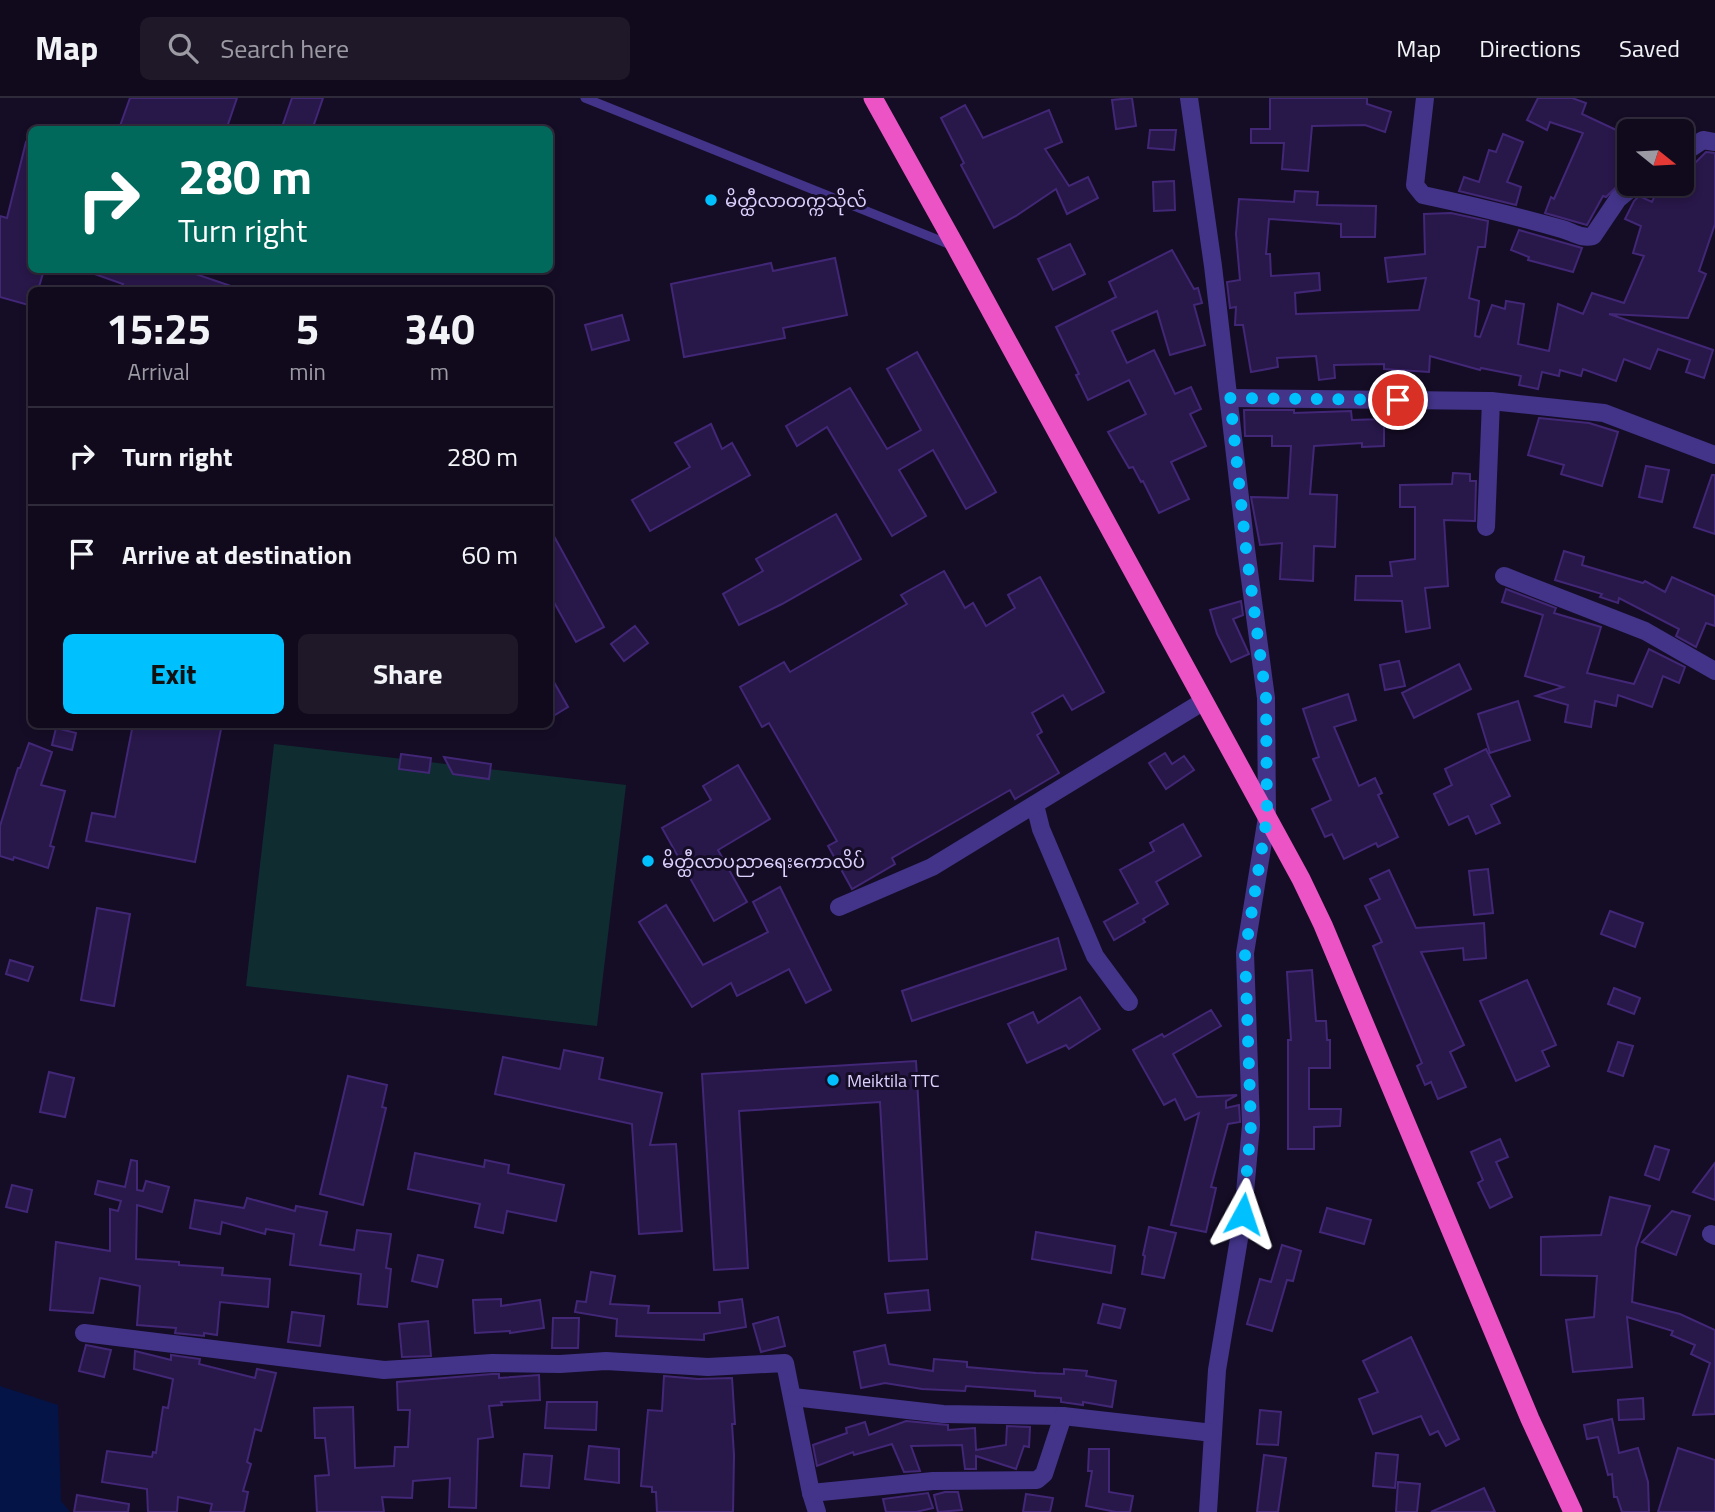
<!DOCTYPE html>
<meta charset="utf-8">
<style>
:root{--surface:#100a1c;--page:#1e1829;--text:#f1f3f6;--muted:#9c9aa3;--line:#302b3b;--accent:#00c1fd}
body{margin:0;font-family:"Titillium Web","Noto Sans Myanmar",sans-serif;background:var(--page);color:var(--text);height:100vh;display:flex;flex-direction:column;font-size:26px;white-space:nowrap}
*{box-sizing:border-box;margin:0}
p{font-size:23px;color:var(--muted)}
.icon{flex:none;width:38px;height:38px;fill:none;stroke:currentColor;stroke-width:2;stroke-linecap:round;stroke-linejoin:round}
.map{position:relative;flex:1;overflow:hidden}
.side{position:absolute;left:28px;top:189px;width:525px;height:441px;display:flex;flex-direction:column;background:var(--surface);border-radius:10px;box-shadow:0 4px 10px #0003,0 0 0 2px var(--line)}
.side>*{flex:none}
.top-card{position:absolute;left:28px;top:28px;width:525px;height:147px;border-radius:10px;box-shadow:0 4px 10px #0003,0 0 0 2px var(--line);background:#00695c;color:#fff;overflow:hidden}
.needle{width:46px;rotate:108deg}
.buttons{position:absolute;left:1617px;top:21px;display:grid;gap:14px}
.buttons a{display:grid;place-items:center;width:77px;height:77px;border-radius:10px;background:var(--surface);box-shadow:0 4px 10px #0003,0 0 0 2px var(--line);font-size:35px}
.pin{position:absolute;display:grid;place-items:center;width:60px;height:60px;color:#fff;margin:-30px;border:4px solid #fff;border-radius:50%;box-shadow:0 2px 7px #0007}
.me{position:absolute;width:77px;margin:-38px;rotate:5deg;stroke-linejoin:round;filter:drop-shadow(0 0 5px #0008)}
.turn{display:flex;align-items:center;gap:24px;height:147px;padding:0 35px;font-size:32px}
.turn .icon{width:91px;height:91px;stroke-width:2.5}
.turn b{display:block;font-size:49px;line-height:60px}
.eta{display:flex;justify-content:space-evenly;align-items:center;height:119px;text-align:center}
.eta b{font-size:42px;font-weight:700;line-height:49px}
.action{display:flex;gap:14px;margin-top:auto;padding:14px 35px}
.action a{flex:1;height:80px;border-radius:10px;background:var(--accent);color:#111;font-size:28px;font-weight:700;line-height:80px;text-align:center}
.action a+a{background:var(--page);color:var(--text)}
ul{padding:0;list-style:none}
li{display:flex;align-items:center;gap:21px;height:98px;padding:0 35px;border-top:2px solid var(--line)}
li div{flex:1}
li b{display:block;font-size:26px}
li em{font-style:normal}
header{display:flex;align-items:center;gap:42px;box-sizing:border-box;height:98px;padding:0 35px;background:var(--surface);border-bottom:2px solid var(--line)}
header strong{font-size:33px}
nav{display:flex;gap:38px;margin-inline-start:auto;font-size:24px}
.search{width:490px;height:63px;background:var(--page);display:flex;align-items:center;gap:18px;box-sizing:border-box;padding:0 24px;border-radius:10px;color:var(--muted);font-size:26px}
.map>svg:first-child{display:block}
.green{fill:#0f2d31}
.water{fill:#051447}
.building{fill:#281749;stroke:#422777;stroke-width:2}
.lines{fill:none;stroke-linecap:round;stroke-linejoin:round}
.service{stroke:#433489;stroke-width:9}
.minor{stroke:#433489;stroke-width:18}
.trunk{stroke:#ec53c4;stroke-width:19}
.route{stroke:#00c1fd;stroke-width:12;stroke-dasharray:0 21.6}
.poi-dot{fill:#00c1fd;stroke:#150d26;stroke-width:2.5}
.labels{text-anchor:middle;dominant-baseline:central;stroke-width:6;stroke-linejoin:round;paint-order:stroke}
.poi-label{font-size:18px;fill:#ded2ff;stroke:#150d26;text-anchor:start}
</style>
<header>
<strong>Map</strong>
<div class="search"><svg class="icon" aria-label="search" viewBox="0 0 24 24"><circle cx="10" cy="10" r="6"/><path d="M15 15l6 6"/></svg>Search here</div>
<nav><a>Map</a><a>Directions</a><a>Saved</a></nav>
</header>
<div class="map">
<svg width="1715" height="1414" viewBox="0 0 1715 1414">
<rect width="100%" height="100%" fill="#150d26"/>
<polygon class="green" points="274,646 626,687 597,928 246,888"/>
<polygon class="water" points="0,1288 58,1307 61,1403 70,1414 0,1414"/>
<g class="building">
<polygon points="130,0 237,0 226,32 128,32 120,28"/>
<polygon points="292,0 323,0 312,32 281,32"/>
<polygon points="1132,0 1136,28 1116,31 1112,2"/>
<polygon points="1270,0 1367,0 1367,6 1391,14 1385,34 1365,27 1312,28 1308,73 1282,71 1284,45 1251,45 1251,31 1270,31"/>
<polygon points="1538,0 1572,0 1586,5 1582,16 1629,38 1629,77 1606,99 1603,98 1587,127 1545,115 1551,99 1554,101 1583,35 1550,24 1547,32 1527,22"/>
<polygon points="965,7 983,40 1049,12 1062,44 1045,51 1069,88 1088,79 1098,100 1067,116 1056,91 1016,118 994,130 961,67 964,65 941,20"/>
<polygon points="1150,32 1176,32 1174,52 1148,50"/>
<polygon points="1503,36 1523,44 1507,84 1521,89 1516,107 1459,93 1464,79 1479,84 1489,52 1496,54"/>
<polygon points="26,44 32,45 32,172 44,172 38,192 32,192 32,208 0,199 0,118 7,120"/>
<polygon points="1706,54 1715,55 1715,126 1699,173 1706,176 1688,220 1609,216 1713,252 1704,280 1686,274 1690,262 1658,251 1650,271 1624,261 1616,283 1583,271 1581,278 1560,272 1559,278 1542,274 1538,291 1519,287 1521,278 1481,270 1480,272 1430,258 1429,274 1384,271 1384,266 1334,267 1335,280 1319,282 1316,258 1277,260 1278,269 1251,274 1243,227 1235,227 1236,209 1230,210 1227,184 1240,182 1236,136 1239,101 1294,104 1295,93 1318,94 1317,107 1376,108 1375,139 1341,139 1341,126 1269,121 1266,156 1270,156 1271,178 1319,175 1320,192 1295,195 1296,216 1419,212 1426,180 1388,184 1385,160 1425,156 1424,116 1451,115 1488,123 1485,149 1478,149 1469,200 1479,203 1475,238 1480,239 1492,207 1505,211 1506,203 1524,206 1518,246 1549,253 1558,206 1583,216 1592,195 1624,205 1644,158 1633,155 1641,128 1625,121 1634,103 1639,98 1652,104 1660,86 1682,86 1682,69 1694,62 1696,64"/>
<polygon points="1174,83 1175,112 1154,113 1153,84"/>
<polygon points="1519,132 1582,150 1573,174 1528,162 1529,159 1511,152"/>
<polygon points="1070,146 1085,176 1053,192 1038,161"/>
<polygon points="1172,152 1194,191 1198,190 1202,205 1194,207 1205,247 1170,257 1157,213 1112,233 1127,265 1154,252 1175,296 1191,289 1201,311 1190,316 1206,348 1171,364 1189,401 1159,415 1143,383 1141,384 1133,369 1129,370 1108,334 1146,316 1129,282 1088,302 1076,277 1079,276 1056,229 1116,199 1109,184"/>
<polygon points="835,160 847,217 783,230 785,240 684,259 671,186 771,165 773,173"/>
<polygon points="89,172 184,172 237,190 236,192 120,192 123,186 89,174"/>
<polygon points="622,217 629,242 592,252 585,227"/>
<polygon points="917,254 996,394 966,411 933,352 899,372 926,418 892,438 827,329 797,348 786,328 850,290 887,351 921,332 887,271"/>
<polygon points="1244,312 1294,312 1294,315 1351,313 1352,322 1384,321 1384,348 1362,349 1362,345 1314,348 1310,396 1337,397 1335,449 1314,448 1313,483 1280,481 1282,445 1260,447 1251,399 1288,400 1291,348 1272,348 1272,338 1245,338"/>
<polygon points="1539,320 1589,325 1618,334 1602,388 1561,376 1564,367 1528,357"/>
<polygon points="711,326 722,351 732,345 750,377 650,433 632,402 690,369 675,345"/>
<polygon points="1646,368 1669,372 1662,404 1639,399"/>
<polygon points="1453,375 1470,376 1470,383 1476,383 1475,423 1444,422 1448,488 1425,490 1430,530 1406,534 1402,503 1355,502 1356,478 1392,478 1390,464 1415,461 1415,409 1400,409 1400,387 1452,386"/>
<polygon points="1712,377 1715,377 1715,436 1694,429"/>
<polygon points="836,416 861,461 782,506 739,527 723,496 763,473 756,461"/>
<polygon points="550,431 604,529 576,544 550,497"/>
<polygon points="1564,453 1584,459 1582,467 1643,485 1645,483 1665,494 1672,479 1715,498 1715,528 1706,525 1696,549 1676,538 1679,531 1619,500 1618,505 1600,499 1602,496 1555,482"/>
<polygon points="944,473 965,510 973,505 986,528 1015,510 1008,497 1040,479 1104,594 1072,612 1063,597 1032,615 1042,634 1037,637 1059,675 1015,701 1010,692 892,760 895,766 852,791 828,748 837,743 769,625 762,629 740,589 784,564 790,574 907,506 901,497"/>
<polygon points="1506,491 1556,510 1554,515 1601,529 1587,575 1634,586 1649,551 1685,569 1679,585 1663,578 1652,609 1618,597 1616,608 1595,603 1591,629 1565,624 1568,607 1536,598 1563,589 1525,578 1543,517 1502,504"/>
<polygon points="1241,503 1243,517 1233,521 1249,556 1231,564 1217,536 1210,512"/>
<polygon points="635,528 648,545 624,563 611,546"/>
<polygon points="1399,563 1405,588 1385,592 1380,567"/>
<polygon points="1459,566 1471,591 1414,620 1402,595"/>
<polygon points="550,577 568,609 550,620"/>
<polygon points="1348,596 1356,622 1334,629 1359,688 1375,680 1382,695 1378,697 1398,739 1378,749 1376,745 1344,761 1332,736 1325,739 1312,711 1331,702 1313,661 1319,659 1303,611"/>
<polygon points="1518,603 1530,642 1490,655 1478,616"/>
<polygon points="133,626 222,626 195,764 86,743 92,715 115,719"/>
<polygon points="56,630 76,635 72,652 52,647"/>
<polygon points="29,645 52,654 41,687 65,693 50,748 54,749 48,770 14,759 13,762 0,758 0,728 18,670 20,670"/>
<polygon points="1486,651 1510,698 1491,707 1500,725 1476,736 1468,718 1449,727 1434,696 1452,687 1445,671"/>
<polygon points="1165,655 1172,666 1184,658 1194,672 1166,691 1149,665"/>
<polygon points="401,656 431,660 429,675 399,671"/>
<polygon points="444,659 491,666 489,681 453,676"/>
<polygon points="738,667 770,721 718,752 747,804 714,823 662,730 711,702 703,688"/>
<polygon points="1183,726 1201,758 1156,784 1168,806 1143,821 1145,824 1114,842 1104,824 1138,805 1120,772 1154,753 1150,745"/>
<polygon points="1488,771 1493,815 1474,817 1469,773"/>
<polygon points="1389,772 1416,830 1484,825 1486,860 1464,862 1463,850 1421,854 1464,947 1450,954 1466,989 1438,1001 1431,984 1425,987 1417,968 1422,965 1373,848 1382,844 1365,808 1380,801 1370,781"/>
<polygon points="780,789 831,892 806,905 789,871 737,898 731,885 692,909 639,824 666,807 703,867 768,834 753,804"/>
<polygon points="97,810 130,816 114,908 81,902"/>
<polygon points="1610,813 1643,825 1635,849 1601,836"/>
<polygon points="1058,840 1066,871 912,923 902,893"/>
<polygon points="10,862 33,869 28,883 6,876"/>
<polygon points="1312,872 1316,923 1326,923 1327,942 1330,942 1330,970 1309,970 1309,1011 1341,1011 1340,1028 1314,1029 1314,1051 1288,1051 1288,942 1291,942 1287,874"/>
<polygon points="1527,882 1556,947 1542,953 1549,968 1516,983 1480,903"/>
<polygon points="1614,890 1640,900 1634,916 1608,906"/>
<polygon points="1080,899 1100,931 1069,951 1066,947 1027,965 1008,926 1033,914 1038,925"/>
<polygon points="1211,912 1221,928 1173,956 1197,999 1237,997 1226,1003 1226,1010 1239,1007 1240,1024 1228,1026 1211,1089 1216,1090 1206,1134 1171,1127 1199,1015 1185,1022 1175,1001 1164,1007 1133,952 1162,936 1164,939"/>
<polygon points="1618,944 1633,948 1623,978 1608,973"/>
<polygon points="564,952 603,960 599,981 662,995 650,1047 676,1046 682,1133 639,1136 632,1026 495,996 503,959 560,971"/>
<polygon points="916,963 927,1161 889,1163 880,1004 739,1013 748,1170 714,1172 702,976"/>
<polygon points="49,974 74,980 65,1019 40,1014"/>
<polygon points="348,978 387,987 382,1009 386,1010 363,1107 320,1096"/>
<polygon points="1500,1041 1508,1059 1496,1064 1512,1099 1490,1110 1478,1085 1483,1082 1471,1054"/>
<polygon points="1655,1048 1669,1052 1659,1082 1645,1077"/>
<polygon points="415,1055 484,1069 485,1062 509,1067 508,1075 564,1087 556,1123 507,1113 503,1135 475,1129 480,1106 408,1091"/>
<polygon points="131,1062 137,1063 137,1092 143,1093 146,1083 169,1089 162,1114 137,1107 136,1161 179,1164 179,1167 223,1170 222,1177 270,1181 268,1209 220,1204 217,1237 204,1235 204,1238 175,1235 176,1230 137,1227 140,1188 100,1180 93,1215 50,1212 56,1144 110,1153 110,1111 118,1113 121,1103 95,1096 98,1083 125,1089"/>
<polygon points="1715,1065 1715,1102 1693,1094"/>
<polygon points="12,1087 32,1092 27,1114 6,1109"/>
<polygon points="1610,1099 1650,1108 1636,1150 1632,1204 1680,1216 1715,1232 1715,1316 1693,1317 1710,1265 1691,1256 1695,1247 1671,1237 1673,1233 1627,1219 1632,1269 1573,1274 1566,1222 1594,1219 1597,1178 1541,1177 1541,1139 1601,1137"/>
<polygon points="247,1100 295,1113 296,1108 327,1114 320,1147 354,1152 357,1132 391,1136 386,1170 391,1171 387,1209 358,1206 361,1176 290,1167 294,1136 266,1131 265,1136 222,1124 220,1136 190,1130 195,1102 244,1110"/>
<polygon points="1327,1110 1371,1122 1364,1146 1320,1134"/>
<polygon points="1672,1113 1690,1118 1676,1157 1642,1144"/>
<polygon points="1149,1129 1176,1135 1164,1180 1142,1176 1145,1158 1143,1157"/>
<polygon points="1036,1134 1115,1148 1111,1175 1032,1161"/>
<polygon points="1282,1147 1301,1153 1293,1183 1287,1182 1272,1233 1247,1226 1260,1181 1271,1184"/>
<polygon points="418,1157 443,1162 437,1189 412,1183"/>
<polygon points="591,1174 615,1178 610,1206 649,1208 648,1215 720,1215 719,1204 742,1201 746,1229 704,1236 704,1242 616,1238 617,1221 575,1214 577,1203 586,1204"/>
<polygon points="928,1192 930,1212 888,1215 885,1196"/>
<polygon points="501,1201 501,1208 540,1202 544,1230 510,1235 510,1233 475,1235 473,1202"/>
<polygon points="1103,1206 1125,1211 1120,1230 1098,1225"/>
<polygon points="292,1214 324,1218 320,1248 288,1244"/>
<polygon points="778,1219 785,1248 761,1254 753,1226"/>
<polygon points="553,1220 579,1220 578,1250 552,1250"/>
<polygon points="428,1223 431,1258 402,1259 399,1226"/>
<polygon points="1411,1239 1459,1341 1446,1348 1438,1333 1430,1337 1421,1318 1373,1336 1359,1301 1378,1294 1363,1263"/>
<polygon points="86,1247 111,1252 104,1279 79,1273"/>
<polygon points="885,1247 889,1266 933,1273 934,1261 967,1264 967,1269 1036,1275 1064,1276 1064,1271 1087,1273 1086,1278 1116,1283 1112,1309 1083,1304 1083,1307 1061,1304 1061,1300 1035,1298 1035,1293 966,1288 965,1293 922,1291 885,1285 861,1290 854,1254"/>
<polygon points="135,1253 171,1262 171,1257 200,1261 199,1266 255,1280 257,1271 276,1275 261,1333 255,1331 247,1364 251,1366 243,1393 248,1394 244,1414 210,1414 212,1406 178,1399 177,1414 148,1414 147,1391 102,1384 107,1353 152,1359 153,1354 156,1355 163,1309 168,1310 173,1281 134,1271"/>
<polygon points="492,1276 499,1276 499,1280 539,1277 540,1302 501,1304 502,1307 489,1308 493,1339 478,1341 476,1410 449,1409 450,1380 413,1383 412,1400 382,1399 384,1414 317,1414 315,1378 329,1377 325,1340 315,1340 314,1310 353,1309 355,1370 394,1368 395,1349 408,1349 410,1312 398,1312 397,1284"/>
<polygon points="664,1278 698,1281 732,1280 735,1326 732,1326 734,1357 733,1414 657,1414 656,1394 652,1394 652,1389 641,1388 648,1312 662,1313"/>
<polygon points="1643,1300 1644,1321 1619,1322 1618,1302"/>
<polygon points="547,1304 597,1304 596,1332 545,1330"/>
<polygon points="1260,1312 1281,1314 1278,1347 1257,1346"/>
<polygon points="1612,1321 1619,1355 1638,1350 1648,1384 1649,1414 1622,1414 1617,1399 1614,1399 1612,1376 1608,1377 1598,1339 1587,1341 1584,1327"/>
<polygon points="906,1323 948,1327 948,1332 975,1330 976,1352 1006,1347 1007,1328 1030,1329 1029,1349 1024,1348 1016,1371 976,1358 976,1371 965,1371 962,1347 911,1348 920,1373 904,1374 892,1346 854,1357 853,1354 817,1368 813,1347 847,1335 846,1330 865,1324 869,1337"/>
<polygon points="589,1348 619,1351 619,1385 585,1381"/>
<polygon points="1678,1350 1715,1362 1715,1414 1658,1414"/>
<polygon points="1089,1351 1109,1351 1109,1394 1133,1398 1130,1414 1116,1414 1086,1408 1092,1373 1088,1373"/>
<polygon points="1376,1355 1398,1357 1395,1390 1373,1388"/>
<polygon points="524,1356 552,1358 549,1390 521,1388"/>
<polygon points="1264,1357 1286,1360 1278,1414 1257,1414"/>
<polygon points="1398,1384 1420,1386 1417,1414 1396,1414"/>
<polygon points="1484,1390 1495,1414 1431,1414"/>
<polygon points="945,1394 958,1394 962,1412 938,1414 934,1397"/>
<polygon points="928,1395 933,1410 916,1414 886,1414 883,1401"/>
<polygon points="1026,1396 1053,1400 1050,1414 1023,1414"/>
<polygon points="77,1397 129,1406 128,1414 74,1414"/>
</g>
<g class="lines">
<polyline class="service" points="585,0 951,147"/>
<g class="minor">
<polyline points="1189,0 1213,168 1246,451 1266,600 1267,719 1245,855 1251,1027 1243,1117 1217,1272 1208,1414"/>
<path d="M1425,0L1415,87L1423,97C1470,107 1516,118 1562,131C1573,134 1581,141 1593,138L1618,101L1636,86"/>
<polyline points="1682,56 1703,42 1715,44"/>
<polyline points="1230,300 1491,303 1604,315 1715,357"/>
<polyline points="1486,429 1491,303"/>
<polyline points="1504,478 1645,533 1715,573"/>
<polyline points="1035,707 1041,731 1095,858 1129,904"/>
<polyline points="839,809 932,769 1204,603"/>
<polyline points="1711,1136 1715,1138"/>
<polyline points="84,1235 384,1272 492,1265 560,1266 606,1263 708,1269 785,1265 811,1395 817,1414"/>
<polyline points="793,1299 943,1316 1063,1318 1213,1335"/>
<polyline points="811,1395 933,1383 1037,1382 1044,1376 1063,1318"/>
</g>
<polyline class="trunk" points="873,0 956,149 1301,781 1323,827 1530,1321 1573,1414"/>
</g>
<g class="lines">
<polyline class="route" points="1243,1116 1251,1027 1245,855 1267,719 1266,600 1246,451 1230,300 1398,302"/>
</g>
<g class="poi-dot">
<circle cx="711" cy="102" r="7"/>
<circle cx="648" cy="763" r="7"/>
<circle cx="833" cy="982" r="7"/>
</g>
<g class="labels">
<g class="poi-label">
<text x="725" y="102">မိတ္ထီလာတက္ကသိုလ်</text>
<text x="662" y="763">မိတ္ထီလာပညာရေးကောလိပ်</text>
<text x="847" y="982">Meiktila TTC</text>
</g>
</g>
</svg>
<div class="buttons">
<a><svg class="needle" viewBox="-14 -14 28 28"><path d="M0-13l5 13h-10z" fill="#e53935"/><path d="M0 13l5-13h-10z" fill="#9c9aa3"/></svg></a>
</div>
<div class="pin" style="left:1398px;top:302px;background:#d93025"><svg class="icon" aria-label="arrive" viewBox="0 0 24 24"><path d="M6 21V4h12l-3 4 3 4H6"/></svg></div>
<svg class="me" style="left:1243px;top:1116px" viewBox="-20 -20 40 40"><path d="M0-17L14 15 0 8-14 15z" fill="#00c1fd" stroke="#fff" stroke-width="4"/></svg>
<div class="top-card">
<div class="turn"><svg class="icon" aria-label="right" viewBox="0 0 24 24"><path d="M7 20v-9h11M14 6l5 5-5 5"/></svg><div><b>280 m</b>Turn right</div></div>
</div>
<section class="side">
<div class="eta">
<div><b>15:25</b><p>Arrival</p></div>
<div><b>5</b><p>min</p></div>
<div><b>340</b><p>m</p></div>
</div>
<ul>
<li><svg class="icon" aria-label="right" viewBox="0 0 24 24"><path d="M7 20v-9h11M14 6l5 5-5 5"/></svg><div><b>Turn right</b></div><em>280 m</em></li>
<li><svg class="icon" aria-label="arrive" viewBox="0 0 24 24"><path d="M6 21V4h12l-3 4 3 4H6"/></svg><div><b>Arrive at destination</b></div><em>60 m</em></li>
</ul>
<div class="action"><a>Exit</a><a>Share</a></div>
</section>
</div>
